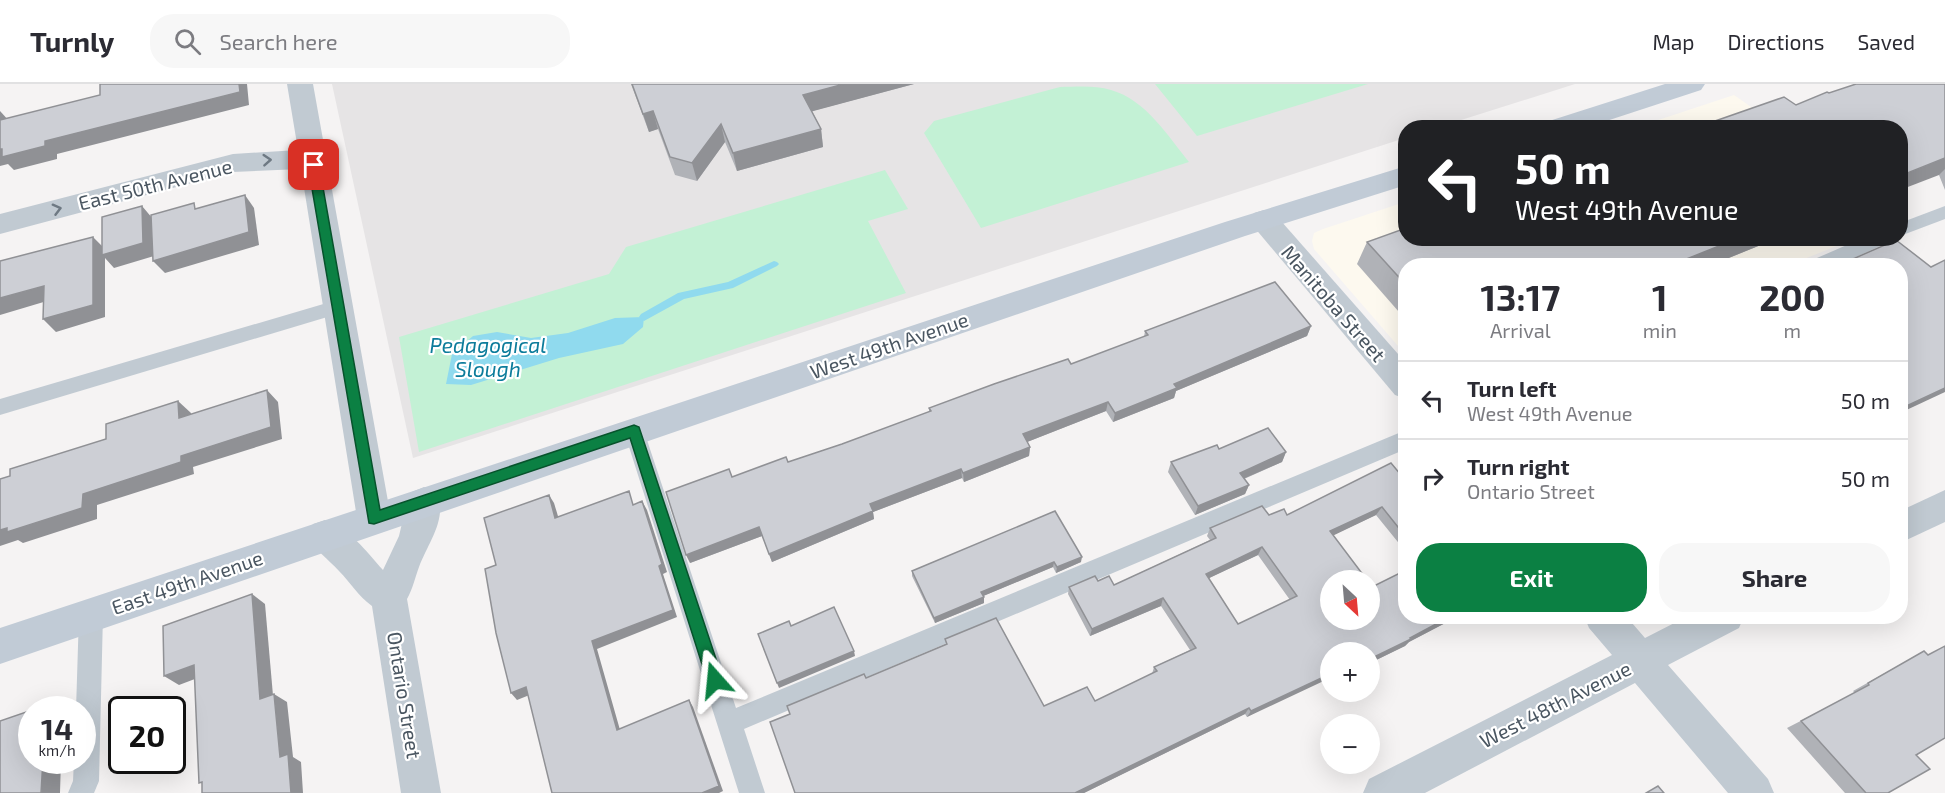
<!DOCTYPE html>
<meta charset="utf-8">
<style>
:root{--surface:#fff;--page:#f7f7f7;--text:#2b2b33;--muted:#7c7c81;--line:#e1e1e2;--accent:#0b8043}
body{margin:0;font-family:"Exo 2",sans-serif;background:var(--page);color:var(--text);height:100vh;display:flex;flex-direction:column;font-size:22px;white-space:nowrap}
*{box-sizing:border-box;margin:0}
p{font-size:20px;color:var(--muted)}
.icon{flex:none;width:33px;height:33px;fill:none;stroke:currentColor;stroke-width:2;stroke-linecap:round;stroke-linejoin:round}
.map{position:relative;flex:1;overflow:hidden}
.sheet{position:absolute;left:1398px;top:174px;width:510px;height:366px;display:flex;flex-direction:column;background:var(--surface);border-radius:24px;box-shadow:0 6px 24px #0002}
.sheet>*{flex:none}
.top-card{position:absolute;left:1398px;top:36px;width:510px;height:126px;border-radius:24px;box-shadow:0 6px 24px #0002;background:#202124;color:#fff;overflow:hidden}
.needle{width:39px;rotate:154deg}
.tools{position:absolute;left:1320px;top:486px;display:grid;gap:12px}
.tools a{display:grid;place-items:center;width:60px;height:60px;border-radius:50%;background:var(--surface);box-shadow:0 6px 24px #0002;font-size:30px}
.speed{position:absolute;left:18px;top:612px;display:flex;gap:12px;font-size:30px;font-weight:700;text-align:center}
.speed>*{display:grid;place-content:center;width:78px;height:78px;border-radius:50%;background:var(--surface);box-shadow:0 6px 24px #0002;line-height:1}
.speed small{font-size:15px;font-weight:400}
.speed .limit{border:3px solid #111;border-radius:9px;background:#fff;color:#111}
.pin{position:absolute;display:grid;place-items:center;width:51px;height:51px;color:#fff;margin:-26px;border-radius:12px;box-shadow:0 3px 9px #0006}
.me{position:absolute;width:66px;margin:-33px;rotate:342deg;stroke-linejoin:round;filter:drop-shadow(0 0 4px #0008)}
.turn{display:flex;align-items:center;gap:21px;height:126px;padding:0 18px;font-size:27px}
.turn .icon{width:78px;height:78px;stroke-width:2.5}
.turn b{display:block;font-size:42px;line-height:51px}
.eta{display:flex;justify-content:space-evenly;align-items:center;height:102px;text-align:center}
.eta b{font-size:36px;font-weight:700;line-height:42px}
.action{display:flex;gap:12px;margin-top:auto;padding:12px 18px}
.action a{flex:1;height:69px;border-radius:24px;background:var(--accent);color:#fff;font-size:24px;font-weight:700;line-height:69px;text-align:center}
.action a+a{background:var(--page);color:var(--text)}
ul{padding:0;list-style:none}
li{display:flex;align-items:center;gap:18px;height:78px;padding:0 18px;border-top:2px solid var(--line)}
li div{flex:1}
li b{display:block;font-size:22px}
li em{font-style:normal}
header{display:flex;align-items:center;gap:36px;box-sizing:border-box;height:84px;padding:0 30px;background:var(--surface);border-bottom:2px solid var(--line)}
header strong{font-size:28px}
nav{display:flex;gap:33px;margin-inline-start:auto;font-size:21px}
.search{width:420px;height:54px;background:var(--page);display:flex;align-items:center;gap:15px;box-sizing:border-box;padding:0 21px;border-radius:24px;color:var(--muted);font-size:22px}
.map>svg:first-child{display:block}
.commercial{fill:#fdf9ef}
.education{fill:#e6e4e5}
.green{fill:#c3f1d5}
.water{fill:#90daee}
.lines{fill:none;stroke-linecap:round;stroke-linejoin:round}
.stream{fill:#90daee;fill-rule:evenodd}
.lane{fill:#c1cad2;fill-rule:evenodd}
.street{fill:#c1cad2;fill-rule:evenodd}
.secondary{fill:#c1cbd6;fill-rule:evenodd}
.wall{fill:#b0b2b7;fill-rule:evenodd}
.shaded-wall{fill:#909195}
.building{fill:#cdcfd5;stroke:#909195;stroke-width:1.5;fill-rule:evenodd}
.oneway{stroke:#6e7983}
.route{fill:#0b8043;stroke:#07532c;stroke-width:1.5}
.labels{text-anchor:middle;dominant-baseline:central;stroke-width:4.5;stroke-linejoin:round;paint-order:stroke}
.street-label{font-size:20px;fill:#4a5661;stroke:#fff}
.water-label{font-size:21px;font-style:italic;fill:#0c7c9b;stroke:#fff}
</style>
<header>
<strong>Turnly</strong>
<div class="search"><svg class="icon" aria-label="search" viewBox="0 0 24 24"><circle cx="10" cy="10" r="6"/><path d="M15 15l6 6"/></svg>Search here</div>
<nav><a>Map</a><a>Directions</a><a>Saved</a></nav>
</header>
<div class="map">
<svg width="1945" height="709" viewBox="0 0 1945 709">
<rect width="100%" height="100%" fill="#f5f3f3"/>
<g class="commercial">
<polygon points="1734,11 1780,43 1634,44"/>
<polygon points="1405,118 1406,154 1854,155 1789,181 1406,182 1405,270 1314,165 1312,157 1314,149 1323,145"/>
</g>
<polygon class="education" points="332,0 1575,0 1439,43 1406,44 1405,54 413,374"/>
<g class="green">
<polygon points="1155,0 1368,0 1197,52"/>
<path d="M1060,3C1076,3 1095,1 1111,6C1146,16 1167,51 1189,78L981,144L924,49L934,37Z"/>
<polygon points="885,86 908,125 868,137 906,209 419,368 399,253 609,190 626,163"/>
</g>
<polygon class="water" points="644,233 643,243 623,260 559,274 471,301 446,300 452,270 473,252 497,248 531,254 568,249 615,234"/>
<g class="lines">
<polygon class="stream" points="774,177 777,178 779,180 777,182 733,204 684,215 644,237 639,233 641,230 678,209 728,198"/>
<g class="lane">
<polygon points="1945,122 1945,135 1900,152 1900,139"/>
<polygon points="1863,154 1890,154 1887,159 1836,182 1808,182 1810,177"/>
<polygon points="337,216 344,218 347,223 344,228 0,331 0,315"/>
<polygon points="634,338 641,341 644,347 736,624 1406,346 1406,365 744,645 765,709 739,709 624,347 627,341"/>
<polygon points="91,519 99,522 103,530 99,697 94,709 68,709 73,697 74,676 82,676 82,626 76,626 79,530 83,522"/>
</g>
<g class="street">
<polygon points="287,0 313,0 391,434 386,445 374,449 362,445 357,434 301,85 233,88 0,150 0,130 233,70 298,66"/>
<polygon points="1264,126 1274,129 1406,279 1406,315 1395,311 1254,143 1250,136 1254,129"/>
<path d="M424,403L436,408C449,433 428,459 419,483C415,494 413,504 407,515L441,709H401L372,522C358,512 351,499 339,487C328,475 315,466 307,451L313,440L325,436C349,444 366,467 383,486L399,452L407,418L412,408Z"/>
<polygon points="1945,406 1945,438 1900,459 1900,427"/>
<polygon points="1584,532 1626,532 1645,554 1688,532 1744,532 1739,544 1668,581 1768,695 1774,709 1728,709 1635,599 1425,709 1363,709 1369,695 1612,571 1589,544"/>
</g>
<g class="secondary">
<polygon points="1665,0 1705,0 1701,6 1585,44 1542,44 1546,38"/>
<polygon points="1406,82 1406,101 1245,152 0,580 0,544 1225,138"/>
</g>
</g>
<g class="wall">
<polygon points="631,0 914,0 812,27 821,45 823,63 737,87 725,58 697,97 675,91 658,45 649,48"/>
<polygon points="1945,0 1945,106 1939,91 1796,21 1829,9"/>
<polygon points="1406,154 1778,154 1709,182 1406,182 1406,236 1357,180 1367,158"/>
<polygon points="1311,242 1307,252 1176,307 1174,314 1113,338 1106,327 1027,358 1030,363 1029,372 964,398 962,394 873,428 874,435 772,478 762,452 690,479 732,393 788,378 842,360 929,328 929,324 1071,280 1144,253 1145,247"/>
<polygon points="1219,365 1286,368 1282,378 1244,395 1249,401 1245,410 1195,431 1168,388 1171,378"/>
<path d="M1406,397V468L1376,431L1333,451L1372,503L1453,535L1409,558L1405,562L1370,579V568L1247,633L1245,630L1084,709H795L790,630L866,594L946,560L945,555L1044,622L1095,617L1152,590L1154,583L1190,566L1161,522L1090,552L1068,510L1069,503L1098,497L1114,501L1210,456L1207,452L1210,444L1269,431H1287ZM1258,471L1290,516L1238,540L1209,494Z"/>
<polygon points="1055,427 1081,478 1056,489 1053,483 983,512 984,519 935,539 912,492 912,487"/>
<polygon points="1924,567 1928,571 1916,671 1888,709 1845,709 1787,644 1855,609 1853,607"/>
</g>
<g class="shaded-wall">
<polygon points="239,0 247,0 249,21 57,70 57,75 14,86 8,80 0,82 0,65 45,57"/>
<polygon points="844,0 914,0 806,29 803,11"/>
<polygon points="0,27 10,38 0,40"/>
<polygon points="653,27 658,45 649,48 643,30"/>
<polygon points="721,40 725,58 697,97 692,79"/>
<polygon points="821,45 823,63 737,87 733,69"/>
<polygon points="1945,74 1945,85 1939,91 1900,106 1900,92"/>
<polygon points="245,111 254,124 259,161 165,189 153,177"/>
<polygon points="142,122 153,135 154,172 114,184 105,174 105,233 56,248 43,235 93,153 105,165"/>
<polygon points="1739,154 1778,154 1709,182 1669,182"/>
<polygon points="44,202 57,214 0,231 0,214"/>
<polygon points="1311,242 1307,252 1176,307 1174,314 1113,338 1115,329 1174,300"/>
<polygon points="1945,304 1945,308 1900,329 1900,325"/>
<polygon points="267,306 278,318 282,355 193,383 194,390 97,421 97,435 23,459 18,456 0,462 0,446 83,410 181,372"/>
<polygon points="178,317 191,329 192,345 179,334"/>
<polygon points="1108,318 1106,327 1022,360 1023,350"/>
<polygon points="1030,363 1029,372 964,398 963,389"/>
<polygon points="1286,368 1282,378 1236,398 1240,389"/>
<polygon points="961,385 962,394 873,428 874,435 772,478 769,470 870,420"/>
<polygon points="1249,401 1245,410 1195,431 1198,422"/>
<polygon points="549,411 554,419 561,442 555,434"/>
<polygon points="642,417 647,426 667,488 663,490 677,533 597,565 622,653 617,646 592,557 659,482"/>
<polygon points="1382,423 1376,431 1326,455 1330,447"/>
<polygon points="759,443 762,452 690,479 686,471"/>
<polygon points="1262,463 1258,471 1203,497 1206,490"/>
<polygon points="1082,473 1081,478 1056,489 1057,483"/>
<polygon points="1054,478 1053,483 981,513 981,508"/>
<polygon points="252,510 265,520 274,623 260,615"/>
<polygon points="984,513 984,519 935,539 934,534"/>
<polygon points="1163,514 1161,522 1090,552 1092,545"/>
<polygon points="1451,532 1456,532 1453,535 1409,558 1405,562 1370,579 1370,575"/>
<polygon points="854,567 855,572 779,604 777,599"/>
<polygon points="194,581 208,590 179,601 164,592"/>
<polygon points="1330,590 1330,594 1247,633 1251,627"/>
<polygon points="526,603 532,610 517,616 511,609"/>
<polygon points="274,610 287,618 293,673 301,678 303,709 291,709 280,673"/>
<polygon points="689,616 693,623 723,707 719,709 702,709"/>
<polygon points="45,621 54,626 44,626"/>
<polygon points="1249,624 1245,630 1084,709 1075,709"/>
<polygon points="43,676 61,676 60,709 41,709"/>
</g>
<g class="building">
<polygon points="100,0 239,0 240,8 45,57 45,62 2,73 2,65 0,65 0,36 100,11"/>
<polygon points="632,0 844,0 803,11 821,45 733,69 721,40 692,79 670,73 653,27 643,30"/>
<polygon points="1856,0 1945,0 1945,74 1900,92 1900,44 1695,44 1784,13 1796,21 1827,8 1829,9"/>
<polygon points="245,111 249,148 153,177 151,131 194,119 195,125"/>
<polygon points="142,122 143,159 102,171 102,133"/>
<polygon points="1406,144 1406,154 1739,154 1669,182 1406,182 1406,201 1367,158"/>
<polygon points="93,153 93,221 43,235 44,202 0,214 0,177"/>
<polygon points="1896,156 1931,183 1945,176 1945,304 1900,325 1900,182 1837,182"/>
<polygon points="1275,198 1311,242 1174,300 1177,304 1115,329 1108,318 1023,350 1030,363 963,389 961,385 870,420 873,427 769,470 759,443 686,471 666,408 729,385 732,393 786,373 788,378 842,360 931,327 929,324 994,300 1068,275 1071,280 1148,251 1145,247"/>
<polygon points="267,306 271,343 181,372 181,378 83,410 82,424 7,448 7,444 0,446 0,395 10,392 10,385 106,355 106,340 178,317 179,334"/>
<polygon points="1268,344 1286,368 1240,389 1249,401 1198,422 1171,378 1217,361 1219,365"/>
<path d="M1391,379L1406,397V453L1382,423L1330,447L1367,496H1330V536H1370V500L1372,503L1406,486V532H1451L1410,554L1411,555L1370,575V568H1330V590L1251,627L1249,624L1075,709H795L770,638L790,630L787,622L864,590L866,594L947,560L945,555L996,534L1044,622L1087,603L1095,617L1157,587L1154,583L1196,564L1163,514L1092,545L1069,503L1095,492L1098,497L1109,492L1114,501L1216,454L1210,444L1262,422L1269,431L1284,425L1287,431ZM1262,463L1297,512L1238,540L1206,490Z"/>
<polygon points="629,407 633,421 642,417 662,480 659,482 673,526 592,557 617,646 689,616 719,702 702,709 552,709 526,603 511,609 496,549 485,485 496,481 484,434 549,411 555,434"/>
<polygon points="1055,427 1082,473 1057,483 1054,478 981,508 984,513 934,534 912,487"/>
<polygon points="252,510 260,615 274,610 280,673 288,670 291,709 202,709 202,698 199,699 194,581 164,592 163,542"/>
<polygon points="834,523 854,567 777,599 758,550 789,537 791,542"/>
<polygon points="1945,562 1945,654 1916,671 1930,685 1888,709 1866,709 1801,637 1869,601 1868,599 1924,567 1928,571"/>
<polygon points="45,621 44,626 32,626"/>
<polygon points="32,626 32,676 43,676 41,709 0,709 0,637"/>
<polygon points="1658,702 1664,709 1646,709"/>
</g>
<defs><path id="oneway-chevron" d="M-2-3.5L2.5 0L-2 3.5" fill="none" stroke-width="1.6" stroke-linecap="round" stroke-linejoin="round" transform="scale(1.5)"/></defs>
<g class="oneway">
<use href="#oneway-chevron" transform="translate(267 76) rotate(-4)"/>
<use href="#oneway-chevron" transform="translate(57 125) rotate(-15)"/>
</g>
<polygon class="route" points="314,77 319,81 380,426 634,341 639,343 723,596 721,602 715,604 709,602 707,596 630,354 374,440 369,439 308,81"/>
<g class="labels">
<g class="street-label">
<text transform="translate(155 100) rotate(-14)">East 50th Avenue</text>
<text transform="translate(1334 219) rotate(49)">Manitoba Street</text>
<text transform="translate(889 261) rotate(-19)">West 49th Avenue</text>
<text transform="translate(187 498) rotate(-19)">East 49th Avenue</text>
<text transform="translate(405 611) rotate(81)">Ontario Street</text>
<text transform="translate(1555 620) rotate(-27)">West 48th Avenue</text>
</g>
<g class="water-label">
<text x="488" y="260">Pedagogical<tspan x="488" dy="24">Slough</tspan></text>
</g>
</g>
</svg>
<div class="tools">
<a><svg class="needle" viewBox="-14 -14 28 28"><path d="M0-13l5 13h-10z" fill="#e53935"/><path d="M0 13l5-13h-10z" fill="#7c7c81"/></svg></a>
<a>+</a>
<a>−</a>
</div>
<div class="speed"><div>14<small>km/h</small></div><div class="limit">20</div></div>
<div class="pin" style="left:314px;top:81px;background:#d93025"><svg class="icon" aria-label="arrive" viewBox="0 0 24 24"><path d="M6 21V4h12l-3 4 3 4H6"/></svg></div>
<svg class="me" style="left:715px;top:596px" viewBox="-20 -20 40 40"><path d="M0-17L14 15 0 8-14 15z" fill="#0b8043" stroke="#fff" stroke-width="4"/></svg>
<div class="top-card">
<div class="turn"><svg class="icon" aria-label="left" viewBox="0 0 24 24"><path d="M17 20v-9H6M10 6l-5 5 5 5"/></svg><div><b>50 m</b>West 49th Avenue</div></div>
</div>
<section class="sheet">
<div class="eta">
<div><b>13:17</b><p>Arrival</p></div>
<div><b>1</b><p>min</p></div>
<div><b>200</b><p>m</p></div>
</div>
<ul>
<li><svg class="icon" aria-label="left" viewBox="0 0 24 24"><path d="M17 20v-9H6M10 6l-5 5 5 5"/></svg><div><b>Turn left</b><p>West 49th Avenue</p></div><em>50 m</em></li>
<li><svg class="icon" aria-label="right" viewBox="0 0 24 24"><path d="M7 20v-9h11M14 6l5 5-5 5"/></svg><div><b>Turn right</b><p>Ontario Street</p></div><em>50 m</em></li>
</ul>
<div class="action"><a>Exit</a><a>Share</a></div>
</section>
</div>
